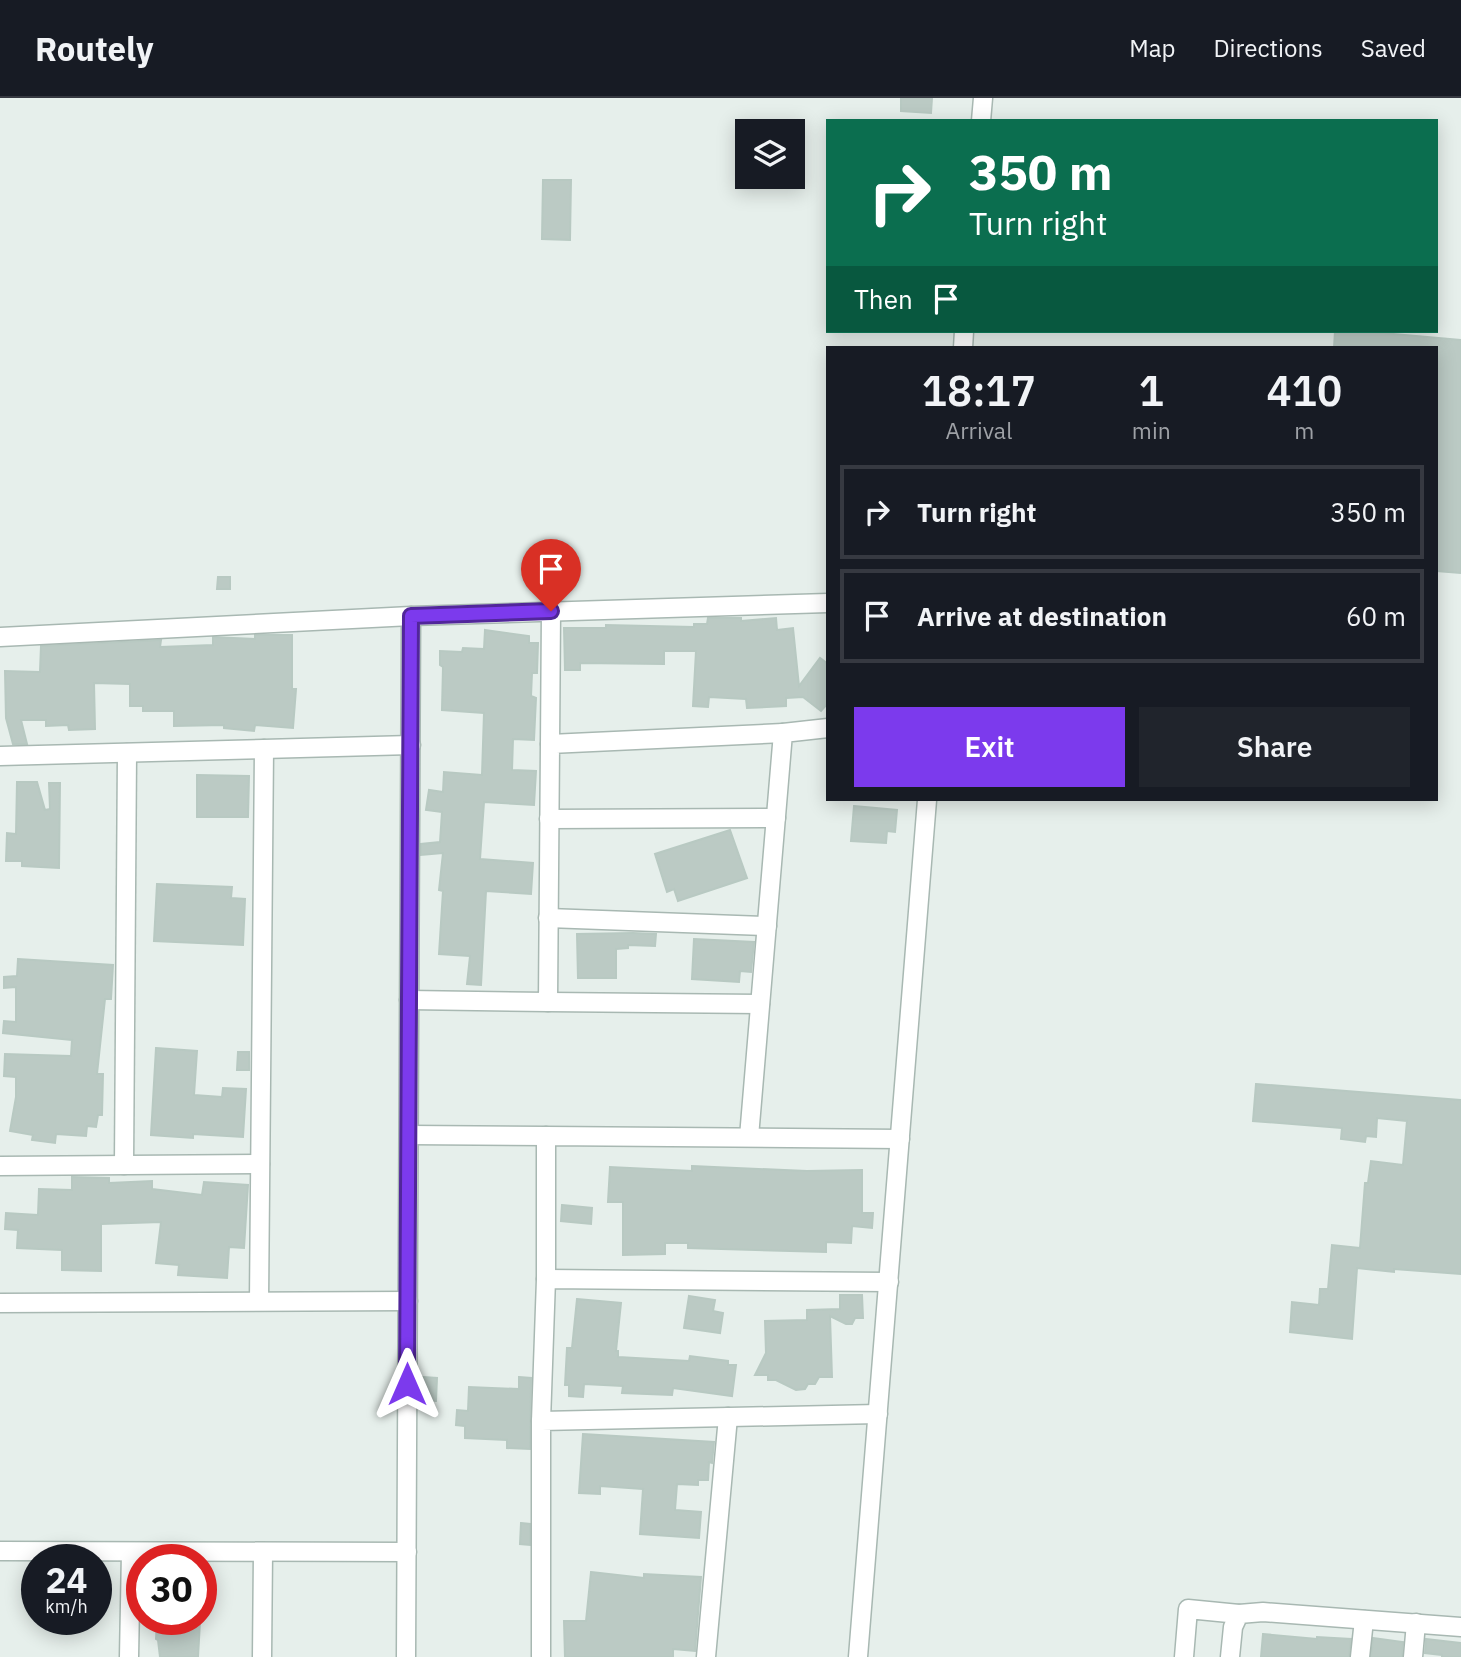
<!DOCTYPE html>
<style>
:root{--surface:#171b24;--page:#20242c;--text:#f1f3f6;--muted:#9ea1a6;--line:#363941;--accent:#7c3aed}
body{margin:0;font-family:"IBM Plex Sans",sans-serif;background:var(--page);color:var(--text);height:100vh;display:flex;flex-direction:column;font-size:26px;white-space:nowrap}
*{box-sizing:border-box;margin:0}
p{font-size:23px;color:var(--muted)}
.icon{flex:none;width:38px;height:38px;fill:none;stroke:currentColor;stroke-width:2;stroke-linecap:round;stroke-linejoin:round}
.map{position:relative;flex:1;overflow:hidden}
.details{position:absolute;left:826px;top:248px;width:612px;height:455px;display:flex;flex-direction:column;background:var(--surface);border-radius:0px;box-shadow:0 4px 18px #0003}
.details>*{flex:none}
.guide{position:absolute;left:826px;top:21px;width:612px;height:214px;border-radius:0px;box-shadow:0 4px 18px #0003;background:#0b6e4f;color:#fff;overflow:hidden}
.tools{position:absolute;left:735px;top:21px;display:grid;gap:14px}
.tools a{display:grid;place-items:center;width:70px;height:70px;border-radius:0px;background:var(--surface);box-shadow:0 4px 18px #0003;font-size:35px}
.speed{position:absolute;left:21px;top:1446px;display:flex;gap:14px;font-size:35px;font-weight:700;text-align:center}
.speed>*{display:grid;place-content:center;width:91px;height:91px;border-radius:50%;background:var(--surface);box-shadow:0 4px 18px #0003;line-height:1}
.speed small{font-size:18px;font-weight:400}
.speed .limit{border:10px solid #d22;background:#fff;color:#111}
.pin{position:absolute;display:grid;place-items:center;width:60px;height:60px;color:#fff;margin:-72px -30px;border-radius:50% 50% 50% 0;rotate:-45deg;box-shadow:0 0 7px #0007}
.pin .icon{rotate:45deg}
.me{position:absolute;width:77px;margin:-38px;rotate:0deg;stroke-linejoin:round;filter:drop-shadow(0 0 5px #0008)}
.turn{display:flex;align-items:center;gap:24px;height:147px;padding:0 28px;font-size:32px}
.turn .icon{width:91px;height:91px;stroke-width:2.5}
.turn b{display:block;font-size:49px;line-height:60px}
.then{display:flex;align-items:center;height:66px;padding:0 28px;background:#0003;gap:14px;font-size:26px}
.eta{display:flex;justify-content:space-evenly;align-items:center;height:119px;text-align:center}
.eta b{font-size:42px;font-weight:600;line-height:49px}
.cta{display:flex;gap:14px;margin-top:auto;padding:14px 28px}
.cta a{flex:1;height:80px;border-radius:0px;background:var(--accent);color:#fff;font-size:28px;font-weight:600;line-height:80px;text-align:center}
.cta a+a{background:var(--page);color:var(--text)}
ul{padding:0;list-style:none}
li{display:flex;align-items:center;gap:21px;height:94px;margin:0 14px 10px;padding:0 14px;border:4px solid var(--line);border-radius:0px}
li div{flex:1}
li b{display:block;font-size:26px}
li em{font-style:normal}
header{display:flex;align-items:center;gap:42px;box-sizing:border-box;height:98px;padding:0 35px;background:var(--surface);border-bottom:2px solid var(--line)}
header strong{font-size:33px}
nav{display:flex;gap:38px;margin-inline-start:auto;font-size:24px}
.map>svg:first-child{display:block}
.building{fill:#bbcac4;stroke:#b8c9c2;stroke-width:2}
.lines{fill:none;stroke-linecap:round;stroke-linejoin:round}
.minor-casing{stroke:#a8b8b2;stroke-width:21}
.minor{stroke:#fff;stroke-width:18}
.route-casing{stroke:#51269a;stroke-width:18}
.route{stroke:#7c3aed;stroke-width:12}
</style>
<header>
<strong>Routely</strong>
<nav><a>Map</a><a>Directions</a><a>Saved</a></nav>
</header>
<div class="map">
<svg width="1461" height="1559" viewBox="0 0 1461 1559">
<rect width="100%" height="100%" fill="#e6efeb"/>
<g class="building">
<polygon points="901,0 932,0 931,15 901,13"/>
<polygon points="543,82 571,82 570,142 542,141"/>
<polygon points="1335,233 1360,233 1461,242 1461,475 1437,473 1437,250 1334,250"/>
<polygon points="218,479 230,479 230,491 217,491"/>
<polygon points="708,520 741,520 741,523 776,520 777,532 793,530 799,588 820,560 828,566 828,605 821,613 803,599 786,600 786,608 747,610 746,601 709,599 708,609 693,608 696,553 664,553 664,566 580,565 580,572 565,572 564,530 606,530 606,527 694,529 694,526 707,526"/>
<polygon points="485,532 529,538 529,545 538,545 537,575 532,575 531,598 536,600 534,642 513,641 512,672 536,673 534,707 484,704 480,761 533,765 531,796 486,793 481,887 467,886 470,858 439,856 443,793 439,792 443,755 421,757 421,746 440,744 442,714 426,712 429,692 443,694 444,674 482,677 484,615 442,612 443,569 440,567 440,553 462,554 463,550 484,551"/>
<polygon points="255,537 292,537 292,591 296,591 293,630 255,627 254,633 224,630 224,627 174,628 174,613 143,613 143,608 130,608 130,586 94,585 95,631 69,632 68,627 46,628 46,622 21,622 27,646 13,646 6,620 5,573 40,574 41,548 161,542 160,549 213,547 213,539 255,541"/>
<polygon points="197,677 249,678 248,719 197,719"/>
<polygon points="17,684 37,684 45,712 50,711 49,685 60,685 59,770 22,768 22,763 6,763 7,735 16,736"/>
<polygon points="854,708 897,712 895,734 887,733 886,745 851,743"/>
<polygon points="730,732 747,780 678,803 674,791 667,794 655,756"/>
<polygon points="157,786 232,789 231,800 245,801 243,847 154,843"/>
<polygon points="633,835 656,836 655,848 628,847 628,850 616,851 616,880 578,880 577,836"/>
<polygon points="694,841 754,844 751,874 740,873 739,884 692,881"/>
<polygon points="18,861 113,867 111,901 105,901 97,976 103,976 102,1017 98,1017 96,1029 87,1028 86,1038 56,1036 55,1045 32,1042 33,1037 10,1033 16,999 16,979 4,978 5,956 71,958 72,942 3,935 4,923 16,924 16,889 4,890 4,879 17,878"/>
<polygon points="156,950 197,953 194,997 222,999 223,990 246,991 243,1039 193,1036 193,1040 151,1037"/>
<polygon points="238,954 249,954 249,972 237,972"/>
<polygon points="1256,986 1461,1002 1461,1176 1394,1171 1394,1174 1357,1170 1352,1241 1290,1234 1292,1204 1319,1207 1320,1191 1328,1191 1332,1147 1360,1150 1365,1085 1368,1085 1371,1063 1403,1067 1407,1023 1377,1020 1376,1039 1366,1038 1365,1044 1341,1041 1342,1030 1253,1023"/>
<polygon points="692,1068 807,1073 862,1072 862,1115 873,1115 872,1130 852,1128 851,1145 826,1144 826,1154 688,1150 688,1145 665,1145 665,1156 623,1157 623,1104 608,1104 610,1069 692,1073"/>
<polygon points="72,1079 109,1080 109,1085 152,1083 152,1091 202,1097 204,1084 248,1087 244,1150 229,1149 227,1180 178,1177 179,1167 156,1165 161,1124 101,1126 101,1173 62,1172 62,1152 17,1150 18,1132 5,1131 6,1115 38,1117 39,1091 72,1092"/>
<polygon points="562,1107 592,1110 591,1126 561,1123"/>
<polygon points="840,1197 862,1197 863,1220 855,1220 852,1226 846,1226 830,1218 832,1279 819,1279 815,1286 808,1286 805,1291 796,1292 776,1282 768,1282 768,1277 755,1277 766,1255 765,1223 807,1222 807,1212 840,1211"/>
<polygon points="689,1198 715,1202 713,1213 723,1215 720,1235 684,1230"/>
<polygon points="577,1201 621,1205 616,1253 618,1253 618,1259 689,1263 690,1258 728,1263 728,1267 736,1267 732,1298 673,1290 672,1297 622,1295 623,1288 584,1286 583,1299 569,1298 569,1287 565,1287 567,1250 572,1250"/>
<polygon points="423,1279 437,1280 436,1303 422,1302"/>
<polygon points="519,1279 531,1280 530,1351 507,1350 507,1342 465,1340 465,1328 456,1327 457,1312 468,1313 469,1289 519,1291"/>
<polygon points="583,1336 714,1344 712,1365 709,1364 708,1382 698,1382 698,1387 677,1386 675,1412 701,1414 699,1440 640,1436 643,1391 600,1388 600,1396 579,1395"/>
<polygon points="521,1425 530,1426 530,1447 520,1446"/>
<polygon points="591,1474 644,1480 644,1476 701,1479 695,1553 673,1551 673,1559 565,1559 564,1523 586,1523"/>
<polygon points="181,1522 200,1524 198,1559 160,1559 158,1542 156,1541 157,1524 181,1526"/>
<polygon points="1263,1536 1317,1541 1317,1539 1351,1541 1349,1559 1261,1559"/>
<polygon points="1373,1540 1403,1544 1402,1559 1371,1559"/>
<polygon points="1426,1541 1461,1545 1461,1559 1442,1559 1442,1557 1425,1555"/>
</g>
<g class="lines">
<g class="minor-casing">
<g id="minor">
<polyline points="981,23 983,0"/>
<polyline points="963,250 964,233"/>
<polyline points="0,539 411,518 828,505"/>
<polyline points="550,646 551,513"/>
<polyline points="0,658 411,647"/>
<polyline points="549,721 776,720"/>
<polyline points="548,820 767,828"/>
<polyline points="409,902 548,904 550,646 783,635"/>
<polyline points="548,904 760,906"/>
<polyline points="409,1037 546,1038"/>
<polyline points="749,1039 783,635 828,630"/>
<polyline points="124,1067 127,655"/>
<polyline points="0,1068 260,1066"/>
<polyline points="546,1181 546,1038 900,1041"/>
<polyline points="259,1203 264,651"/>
<polyline points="0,1205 408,1203"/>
<polyline points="541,1323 546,1181 889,1184"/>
<polyline points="0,1453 407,1454"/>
<polyline points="129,1559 131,1454"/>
<polyline points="262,1559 263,1454"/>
<polyline points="406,1559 411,518"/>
<polyline points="541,1559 541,1323 878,1316"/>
<polyline points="706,1559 728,1319"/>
<polyline points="858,1559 927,702"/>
<polyline points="1184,1559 1188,1511 1239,1516"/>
<polyline points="1230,1559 1233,1529 1239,1516 1263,1514 1461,1529"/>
<polyline points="1360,1559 1364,1522"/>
<polyline points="1413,1559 1416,1525"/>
</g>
</g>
<use href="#minor" class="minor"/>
</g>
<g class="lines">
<g class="route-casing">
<polyline id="route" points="407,1286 411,518 551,513"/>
</g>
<use href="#route" class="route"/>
</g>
</svg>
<div class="tools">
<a><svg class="icon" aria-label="layers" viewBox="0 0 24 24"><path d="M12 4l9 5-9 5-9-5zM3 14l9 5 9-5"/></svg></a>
</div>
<div class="speed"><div>24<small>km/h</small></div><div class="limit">30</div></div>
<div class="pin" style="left:551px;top:513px;background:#d93025"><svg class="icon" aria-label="arrive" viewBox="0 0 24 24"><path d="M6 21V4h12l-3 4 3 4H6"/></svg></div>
<svg class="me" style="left:407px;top:1286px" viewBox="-20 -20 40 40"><path d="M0-17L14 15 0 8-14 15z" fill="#7c3aed" stroke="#fff" stroke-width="4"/></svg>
<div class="guide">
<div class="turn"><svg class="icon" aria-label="right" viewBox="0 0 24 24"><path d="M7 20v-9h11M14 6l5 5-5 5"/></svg><div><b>350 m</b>Turn right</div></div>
<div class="then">Then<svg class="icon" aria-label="arrive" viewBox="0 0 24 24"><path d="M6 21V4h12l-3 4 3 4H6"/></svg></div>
</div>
<section class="details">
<div class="eta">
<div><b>18:17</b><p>Arrival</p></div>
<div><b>1</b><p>min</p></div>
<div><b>410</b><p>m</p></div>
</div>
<ul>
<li><svg class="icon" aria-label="right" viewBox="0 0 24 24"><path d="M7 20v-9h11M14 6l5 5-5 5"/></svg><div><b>Turn right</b></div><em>350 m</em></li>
<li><svg class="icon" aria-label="arrive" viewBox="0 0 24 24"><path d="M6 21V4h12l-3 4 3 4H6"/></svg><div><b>Arrive at destination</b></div><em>60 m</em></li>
</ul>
<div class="cta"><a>Exit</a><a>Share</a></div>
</section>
</div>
